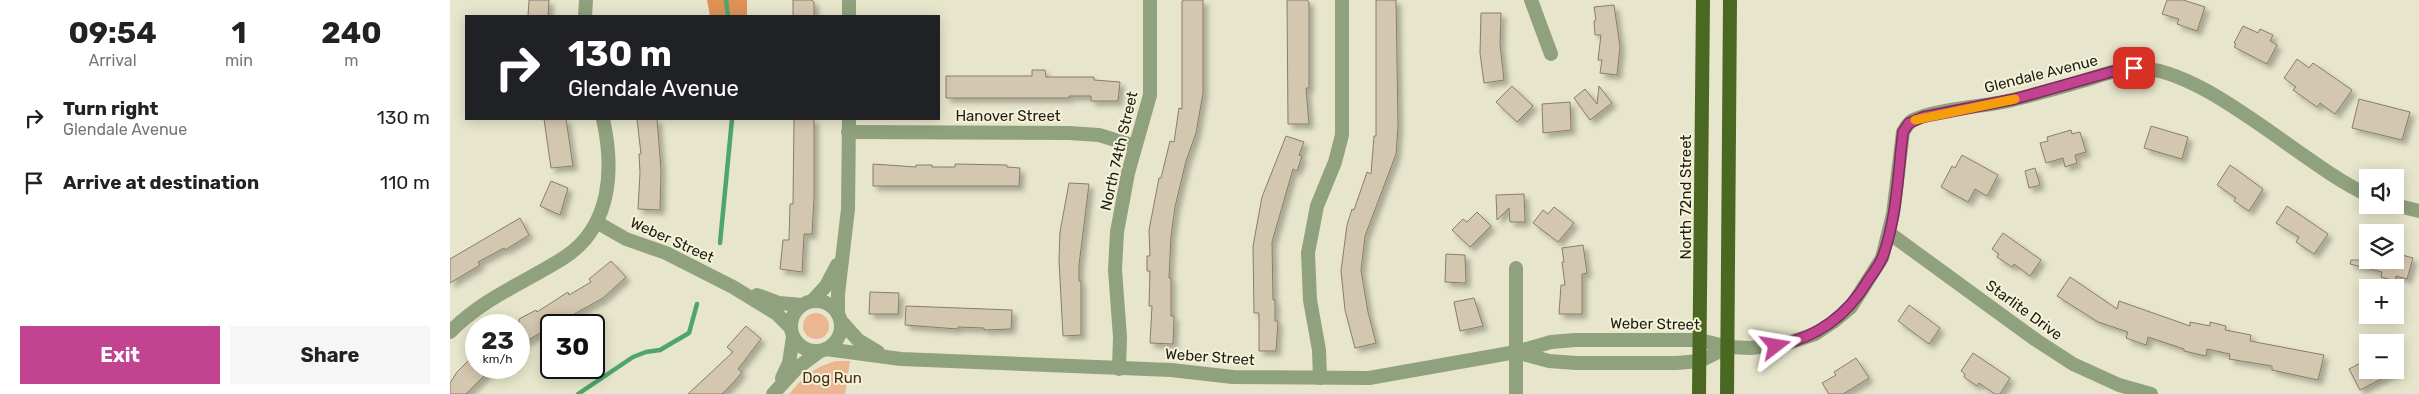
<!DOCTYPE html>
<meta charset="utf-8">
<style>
:root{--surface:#fff;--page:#f6f6f6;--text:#222;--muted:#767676;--accent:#c24390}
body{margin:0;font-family:Rubik,sans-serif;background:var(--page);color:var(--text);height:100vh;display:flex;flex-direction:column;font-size:19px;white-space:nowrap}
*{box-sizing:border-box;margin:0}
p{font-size:16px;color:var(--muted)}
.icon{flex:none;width:28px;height:28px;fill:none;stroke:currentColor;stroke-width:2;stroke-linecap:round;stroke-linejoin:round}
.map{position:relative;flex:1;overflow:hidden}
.side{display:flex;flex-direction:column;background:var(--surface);width:450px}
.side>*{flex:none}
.top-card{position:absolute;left:15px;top:15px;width:475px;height:105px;border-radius:0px;box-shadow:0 2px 12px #0003;background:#202124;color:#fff;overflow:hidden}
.fabs{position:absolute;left:1909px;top:169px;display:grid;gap:10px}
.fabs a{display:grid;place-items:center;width:45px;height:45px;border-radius:0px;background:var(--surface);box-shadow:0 2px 12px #0003;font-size:25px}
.speed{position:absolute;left:15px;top:314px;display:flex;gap:10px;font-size:25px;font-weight:700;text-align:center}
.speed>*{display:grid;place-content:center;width:65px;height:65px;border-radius:50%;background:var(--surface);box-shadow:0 2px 12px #0003;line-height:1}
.speed small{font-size:12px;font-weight:400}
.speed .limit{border:2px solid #111;border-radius:8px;background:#fff;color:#111}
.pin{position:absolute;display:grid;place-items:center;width:42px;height:42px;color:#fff;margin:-21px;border-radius:10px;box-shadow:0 2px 8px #0006}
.me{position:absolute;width:55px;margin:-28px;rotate:76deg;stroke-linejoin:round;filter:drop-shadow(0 0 4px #0008)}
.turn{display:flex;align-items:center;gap:18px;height:105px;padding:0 20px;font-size:22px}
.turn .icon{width:65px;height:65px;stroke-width:2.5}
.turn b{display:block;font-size:35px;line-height:42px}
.eta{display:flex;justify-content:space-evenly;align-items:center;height:85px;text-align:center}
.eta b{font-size:30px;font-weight:700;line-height:35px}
.action{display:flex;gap:10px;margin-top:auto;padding:10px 20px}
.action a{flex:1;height:58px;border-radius:0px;background:var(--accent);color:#fff;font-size:20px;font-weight:700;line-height:58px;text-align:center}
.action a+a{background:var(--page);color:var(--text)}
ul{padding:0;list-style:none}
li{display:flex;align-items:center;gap:15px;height:65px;padding:0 20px}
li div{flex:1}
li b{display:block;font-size:19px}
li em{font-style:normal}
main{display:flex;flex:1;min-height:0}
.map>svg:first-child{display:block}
.green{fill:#ebb690}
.forest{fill:#de9255}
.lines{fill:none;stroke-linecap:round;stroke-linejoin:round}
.stream{stroke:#4fa56b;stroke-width:4.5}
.building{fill:#d4c7b0;stroke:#8a7d68;filter:url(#shadow)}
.minor{stroke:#90a17d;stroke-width:14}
.primary{stroke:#4b6823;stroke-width:14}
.route-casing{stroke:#7e2c5e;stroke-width:12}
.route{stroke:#c24390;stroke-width:9}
.slow{stroke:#f59e0b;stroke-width:9}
.labels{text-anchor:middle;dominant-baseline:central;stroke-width:4;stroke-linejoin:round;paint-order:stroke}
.street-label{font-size:15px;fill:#1e1e14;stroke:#f4f3d9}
.park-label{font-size:15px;fill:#4b2c13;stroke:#f4f3d9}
</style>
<main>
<section class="side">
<div class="eta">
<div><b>09:54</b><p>Arrival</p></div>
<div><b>1</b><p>min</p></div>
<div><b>240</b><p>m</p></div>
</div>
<ul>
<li><svg class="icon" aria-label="right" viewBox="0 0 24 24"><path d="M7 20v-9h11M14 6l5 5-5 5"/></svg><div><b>Turn right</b><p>Glendale Avenue</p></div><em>130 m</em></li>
<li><svg class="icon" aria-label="arrive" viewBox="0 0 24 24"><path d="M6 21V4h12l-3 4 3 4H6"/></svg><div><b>Arrive at destination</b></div><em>110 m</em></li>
</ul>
<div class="action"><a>Exit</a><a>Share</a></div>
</section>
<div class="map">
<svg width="1969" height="394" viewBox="0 0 1969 394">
<defs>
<filter id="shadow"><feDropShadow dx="4.5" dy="4.5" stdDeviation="2.5" flood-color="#0004"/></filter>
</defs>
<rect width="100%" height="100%" fill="#e7e6cc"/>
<g class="green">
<circle cx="366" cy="326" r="13"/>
<path d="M386,361H400L395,394H339C355,376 362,368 386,361Z"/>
</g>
<polygon class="forest" points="257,0 297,0 297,16 260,16"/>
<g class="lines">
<g class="stream">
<polyline points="276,0 278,16"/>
<polyline points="270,243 282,119"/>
<polyline points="128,394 183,357 196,352 210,350 239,333 247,304"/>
</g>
</g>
<g class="building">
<polygon points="79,0 99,0 98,16 78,16"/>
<polygon points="343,0 362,0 364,2 364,16 343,16"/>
<polygon points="734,0 753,0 753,93 746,133 736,161 725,207 721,236 719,278 721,278 721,316 724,316 723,344 700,343 702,306 699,306 700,271 697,271 697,256 700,256 699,230 709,178 711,178 720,141 724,142 729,108 732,109 732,1"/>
<polygon points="837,0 857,0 859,2 859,88 856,88 859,124 838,124"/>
<polygon points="926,0 946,0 948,126 946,154 915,236 911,270 918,312 926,343 905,348 895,310 891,271 897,225 902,209 904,210 917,172 921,174 924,136 926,136"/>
<polygon points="1717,0 1733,0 1755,7 1747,31 1727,24 1729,19 1712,14"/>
<polygon points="1164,5 1170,47 1167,75 1150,73 1152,60 1148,60 1151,35 1145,35 1144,21 1146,20 1144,7"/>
<polygon points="1031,13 1051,13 1050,44 1054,80 1034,83 1030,53"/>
<polygon points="1793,26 1808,33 1810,29 1823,35 1820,41 1827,45 1817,64 1784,47 1786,44 1784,43"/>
<polygon points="1847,59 1859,68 1863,63 1902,90 1885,114 1870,103 1867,107 1843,90 1846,87 1834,78"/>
<polygon points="582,70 595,70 596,77 644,77 644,80 670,82 668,101 641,101 641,96 619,96 619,98 496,98 496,76 582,76"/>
<polygon points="1062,86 1083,106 1067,122 1046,102"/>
<polygon points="1149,86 1162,103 1140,120 1124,98 1135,89 1147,104"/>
<polygon points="1909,99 1960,112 1952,140 1902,128"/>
<polygon points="1120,102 1121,130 1093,133 1092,104"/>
<polygon points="94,119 116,119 123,166 101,168"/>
<polygon points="187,119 207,119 211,170 210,210 188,209 190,173 189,154 191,154"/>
<polygon points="344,119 364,119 364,197 362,234 354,234 352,272 330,269 333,240 339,240 340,204 343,204"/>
<polygon points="1701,126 1738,137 1732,159 1694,148"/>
<polygon points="1621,130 1622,134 1630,132 1636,152 1625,155 1627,163 1615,167 1613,158 1596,163 1590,143 1598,141 1597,137"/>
<polygon points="836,136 854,142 849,155 852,156 847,171 843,169 822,242 823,300 825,300 825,321 828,321 826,351 809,351 809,313 804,313 803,246 812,197"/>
<polygon points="1512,155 1548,175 1537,196 1525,189 1518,202 1491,187 1502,166 1505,168"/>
<polygon points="423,164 466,167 466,165 482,165 482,167 505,167 505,164 557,165 557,167 570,168 569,186 423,186"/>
<polygon points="1780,165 1813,189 1799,211 1784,201 1786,198 1767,185"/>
<polygon points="1585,168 1590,185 1579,188 1575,171"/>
<polygon points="101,181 118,188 110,215 90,206"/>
<polygon points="619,183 639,184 629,265 629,281 631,281 631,335 613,336 609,260 610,232"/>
<polygon points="1074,194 1075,222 1060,222 1059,208 1047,220 1046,195"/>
<polygon points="1837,206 1878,234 1864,254 1846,242 1849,237 1826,223"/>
<polygon points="1104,207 1124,223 1108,242 1083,223 1093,210 1098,214"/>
<polygon points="1027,212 1041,226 1020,247 1002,230 1013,219 1017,222"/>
<polygon points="70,218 79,235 55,250 54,248 28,262 30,265 0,283 0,259"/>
<polygon points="1553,233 1591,260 1580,276 1564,264 1562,267 1547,257 1549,254 1542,249"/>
<polygon points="1133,245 1137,273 1132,274 1132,314 1109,314 1111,285 1115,285 1112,262 1114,262 1112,248"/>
<polygon points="1945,253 1963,258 1957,279 1946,276 1945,281 1931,277 1932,272 1900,264 1901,260 1945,260"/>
<polygon points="996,254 1015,255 1016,283 995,282"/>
<polygon points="161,261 176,277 153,298 69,345 69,319 86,310 87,312 118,292 119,295 141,282 139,279"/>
<polygon points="1620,277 1667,309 1669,301 1740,326 1740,322 1760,326 1760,322 1776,326 1775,330 1801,335 1800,341 1874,355 1868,380 1822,370 1822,366 1779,359 1780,354 1757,349 1756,356 1734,351 1734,349 1698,337 1696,345 1676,338 1678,332 1648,322 1607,296"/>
<polygon points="420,292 449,293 448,314 419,314"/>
<polygon points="1024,298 1033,326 1010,331 1004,302"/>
<polygon points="1459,305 1490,328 1479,344 1448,321"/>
<polygon points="456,306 562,310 561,329 534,330 534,328 508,327 508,329 455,325"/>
<polygon points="296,326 311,339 288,369 292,372 283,383 272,394 238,394 283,352 277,347"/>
<polygon points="26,353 26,368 42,368 16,394 0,394 0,383 7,372"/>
<polygon points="1523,353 1560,378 1550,394 1545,394 1529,383 1527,386 1514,377 1515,374 1511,371"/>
<polygon points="1406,358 1419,378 1393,394 1379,394 1372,383 1386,375 1384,372"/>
<polygon points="1918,359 1918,370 1948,370 1910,390 1899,369"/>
</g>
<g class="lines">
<g class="minor">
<polyline points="1081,0 1101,54"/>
<polyline points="135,16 136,0"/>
<polyline points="399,16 399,0"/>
<polyline points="398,132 619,133 649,135 685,146"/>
<polyline points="1945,205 1969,211"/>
<polyline points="148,223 176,239 216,253 283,287 327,314 341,328"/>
<polyline points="1439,233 1586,340 1623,364 1669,385 1701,394"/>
<polyline points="307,295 329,303 352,305"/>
<circle cx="366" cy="326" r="25"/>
<polyline points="362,301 376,286 387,265"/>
<polyline points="388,314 388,294 398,209 399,119"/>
<polyline points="391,321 408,340 428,352"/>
<path d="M0,332C33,298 76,282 115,257C162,226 164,168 153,119"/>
<path d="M376,349L451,359L721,370L783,377L919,378L1066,352L1101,342L1125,340H1250L1278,347L1301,348L1335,344L1365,334L1383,322L1401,307L1432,258L1443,214L1453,132C1456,127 1458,123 1463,120C1484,110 1524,107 1548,103C1578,97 1607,88 1636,80C1651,75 1668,69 1684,68C1753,65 1852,165 1918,195"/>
<polyline points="1066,352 1099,361 1126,363 1226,363 1250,361 1278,347"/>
<polyline points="669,369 670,337 665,270 667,232 678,173 700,95 700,0"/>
<polyline points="332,378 339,363 343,337"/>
<polyline points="870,378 869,350 860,300 858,253 867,206 885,162 892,135 892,0"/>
<polyline points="323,394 347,368 370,351"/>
<polyline points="1066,394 1066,268"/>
</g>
<g class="primary">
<polyline points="1249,394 1253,0"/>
<polyline points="1277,394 1280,0"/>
</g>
</g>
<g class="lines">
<g class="route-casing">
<path id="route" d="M1326,346C1368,337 1397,316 1419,279C1424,272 1430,264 1433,256C1447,217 1448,173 1453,132L1459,123L1473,117L1565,99L1661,72L1684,68"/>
</g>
<use href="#route" class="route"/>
<polyline class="slow" points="1465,120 1565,99"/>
</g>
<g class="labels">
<g class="street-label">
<text transform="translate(1591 74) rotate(-14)">Glendale Avenue</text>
<text x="558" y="116">Hanover Street</text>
<text transform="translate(669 151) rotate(-77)">North 74th Street</text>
<text transform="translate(1236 197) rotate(-90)">North 72nd Street</text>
<text transform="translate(222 240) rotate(24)">Weber Street</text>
<text transform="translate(1574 310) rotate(36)">Starlite Drive</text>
<text transform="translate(1205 324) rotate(1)">Weber Street</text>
<text transform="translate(760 357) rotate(4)">Weber Street</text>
</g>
<g class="park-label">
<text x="382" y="378">Dog Run</text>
</g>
</g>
</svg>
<div class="fabs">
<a><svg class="icon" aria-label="sound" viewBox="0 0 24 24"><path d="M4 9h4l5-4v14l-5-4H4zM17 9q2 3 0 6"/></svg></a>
<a><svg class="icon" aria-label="layers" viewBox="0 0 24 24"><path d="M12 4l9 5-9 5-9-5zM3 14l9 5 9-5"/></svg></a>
<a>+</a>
<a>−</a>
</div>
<div class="speed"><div>23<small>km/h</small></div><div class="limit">30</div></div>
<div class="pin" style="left:1684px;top:68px;background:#d93025"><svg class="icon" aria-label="arrive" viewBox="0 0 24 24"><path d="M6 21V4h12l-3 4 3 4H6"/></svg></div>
<svg class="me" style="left:1326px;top:346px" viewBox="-20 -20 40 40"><path d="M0-17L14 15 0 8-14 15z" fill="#c24390" stroke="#fff" stroke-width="4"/></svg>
<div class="top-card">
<div class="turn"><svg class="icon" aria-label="right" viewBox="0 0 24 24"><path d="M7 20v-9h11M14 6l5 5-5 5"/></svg><div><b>130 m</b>Glendale Avenue</div></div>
</div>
</div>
</main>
